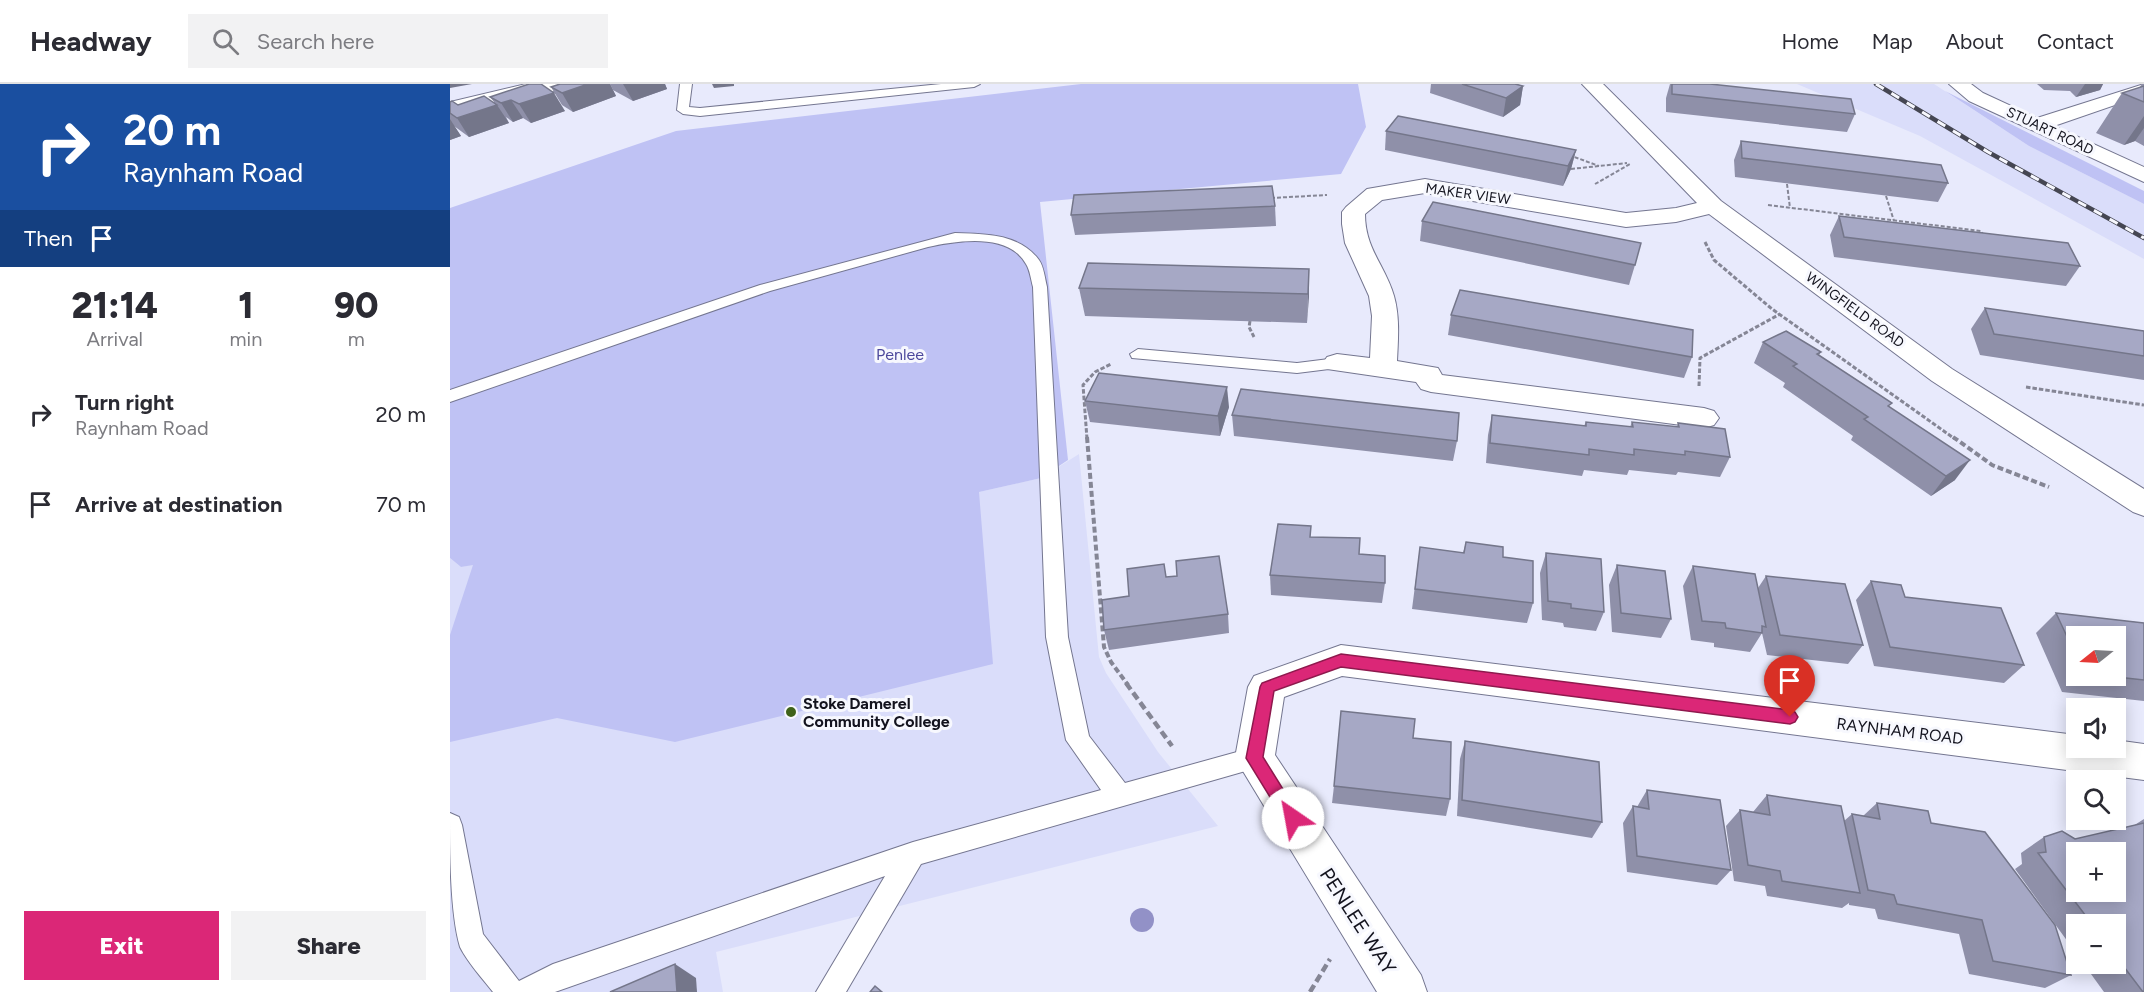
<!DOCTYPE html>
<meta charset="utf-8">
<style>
:root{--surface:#fff;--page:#f2f2f3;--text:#2b2b33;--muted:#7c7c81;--line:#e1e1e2;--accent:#db2777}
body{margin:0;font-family:Figtree,sans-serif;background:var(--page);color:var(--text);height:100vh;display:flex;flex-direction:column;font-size:22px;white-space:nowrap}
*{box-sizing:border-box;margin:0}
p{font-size:20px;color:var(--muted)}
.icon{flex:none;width:33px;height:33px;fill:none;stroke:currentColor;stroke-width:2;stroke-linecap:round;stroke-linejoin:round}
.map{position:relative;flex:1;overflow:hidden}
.panel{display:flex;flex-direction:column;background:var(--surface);width:450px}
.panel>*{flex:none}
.top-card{background:#1a4fa0;color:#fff;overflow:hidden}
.needle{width:39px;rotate:252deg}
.buttons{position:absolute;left:1616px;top:542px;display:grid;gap:12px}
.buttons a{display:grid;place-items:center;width:60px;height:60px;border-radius:0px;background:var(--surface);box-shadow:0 3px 15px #0003;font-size:30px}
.pin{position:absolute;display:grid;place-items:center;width:51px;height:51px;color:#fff;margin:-62px -26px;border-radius:50% 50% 50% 0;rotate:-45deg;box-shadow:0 0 6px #0007}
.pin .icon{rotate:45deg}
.me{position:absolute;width:66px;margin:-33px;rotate:327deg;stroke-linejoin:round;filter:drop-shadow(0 0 4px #0008)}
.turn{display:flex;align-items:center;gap:21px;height:126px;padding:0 24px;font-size:27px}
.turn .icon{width:78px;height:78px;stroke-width:2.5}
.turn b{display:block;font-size:42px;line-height:51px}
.then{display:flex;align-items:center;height:57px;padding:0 24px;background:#0003;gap:12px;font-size:22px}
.eta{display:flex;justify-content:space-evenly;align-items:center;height:102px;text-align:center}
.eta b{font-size:36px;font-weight:800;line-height:42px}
.cta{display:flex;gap:12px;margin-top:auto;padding:12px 24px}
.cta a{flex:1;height:69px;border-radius:0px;background:var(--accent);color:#fff;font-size:24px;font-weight:800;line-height:69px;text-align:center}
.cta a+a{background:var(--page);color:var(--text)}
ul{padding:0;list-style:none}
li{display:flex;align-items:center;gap:18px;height:90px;padding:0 24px}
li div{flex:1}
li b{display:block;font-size:22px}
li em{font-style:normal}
header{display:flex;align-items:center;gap:36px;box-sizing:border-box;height:84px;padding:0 30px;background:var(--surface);border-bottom:2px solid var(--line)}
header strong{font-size:28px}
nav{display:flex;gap:33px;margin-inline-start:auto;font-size:21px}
.search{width:420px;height:54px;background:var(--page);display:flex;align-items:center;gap:15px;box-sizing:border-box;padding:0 21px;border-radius:0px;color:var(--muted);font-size:22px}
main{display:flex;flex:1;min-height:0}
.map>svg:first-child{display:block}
.built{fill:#daddfa}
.green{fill:#bfc2f4}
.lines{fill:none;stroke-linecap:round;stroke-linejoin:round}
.lane-casing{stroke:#747690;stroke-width:2}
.street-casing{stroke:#747690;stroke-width:2}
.path-far3{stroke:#858695;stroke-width:2;stroke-dasharray:4 2;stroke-linecap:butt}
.path-far2{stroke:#858695;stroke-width:3;stroke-dasharray:4.5 2;stroke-linecap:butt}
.path-far1{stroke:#858695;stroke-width:4;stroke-dasharray:6 3;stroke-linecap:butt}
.path{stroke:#858695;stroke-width:4.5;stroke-dasharray:8 4;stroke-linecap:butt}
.lane{fill:#fff;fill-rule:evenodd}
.street{fill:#fff;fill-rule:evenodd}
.rail-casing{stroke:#454652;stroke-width:4.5}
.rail{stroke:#f7f8fe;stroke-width:3;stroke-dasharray:9;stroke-linecap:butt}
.tree{fill:#9291c7}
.wall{fill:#8f90a9;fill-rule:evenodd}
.shaded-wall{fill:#74768a}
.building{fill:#a6a8c5;stroke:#74768a;stroke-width:1.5;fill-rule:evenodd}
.route{fill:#db2777;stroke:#8e194d;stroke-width:1.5}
.poi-dot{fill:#3f621a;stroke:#f7f8fe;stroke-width:2}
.labels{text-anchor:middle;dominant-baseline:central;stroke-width:6;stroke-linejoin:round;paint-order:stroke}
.far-street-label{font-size:14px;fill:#13131e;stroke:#f7f8fe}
.park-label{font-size:16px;fill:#4c489c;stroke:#f7f8fe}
.poi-label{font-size:16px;font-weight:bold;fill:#13131e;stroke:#f7f8fe;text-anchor:start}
.street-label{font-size:16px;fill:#13131e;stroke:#f7f8fe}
.near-street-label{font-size:20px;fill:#13131e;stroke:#f7f8fe}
</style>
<header>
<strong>Headway</strong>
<div class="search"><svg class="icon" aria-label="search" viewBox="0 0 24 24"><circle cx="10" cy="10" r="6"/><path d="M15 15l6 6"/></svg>Search here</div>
<nav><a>Home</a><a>Map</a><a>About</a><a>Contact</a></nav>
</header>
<main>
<section class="panel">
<div class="top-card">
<div class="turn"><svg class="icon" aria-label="right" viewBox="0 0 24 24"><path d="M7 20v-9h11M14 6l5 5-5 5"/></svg><div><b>20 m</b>Raynham Road</div></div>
<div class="then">Then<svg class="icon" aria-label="arrive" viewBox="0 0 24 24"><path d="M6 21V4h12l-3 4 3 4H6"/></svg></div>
</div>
<div class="eta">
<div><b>21:14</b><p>Arrival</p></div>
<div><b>1</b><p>min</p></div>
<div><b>90</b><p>m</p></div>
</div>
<ul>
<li><svg class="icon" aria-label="right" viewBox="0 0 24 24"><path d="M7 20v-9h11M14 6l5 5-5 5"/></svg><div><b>Turn right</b><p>Raynham Road</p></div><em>20 m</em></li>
<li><svg class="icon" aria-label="arrive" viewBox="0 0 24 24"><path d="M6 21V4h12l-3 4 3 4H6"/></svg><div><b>Arrive at destination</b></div><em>70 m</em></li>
</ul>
<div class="cta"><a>Exit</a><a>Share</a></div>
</section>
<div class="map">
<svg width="1694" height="908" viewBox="0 0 1694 908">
<rect width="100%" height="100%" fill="#e8eafc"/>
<g class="built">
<polygon points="1347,0 1484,0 1579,62 1694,120 1694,175 1470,52"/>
<polygon points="629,370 649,573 656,589 708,668 768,742 266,868 273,908 0,908 0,474 11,483 221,437 322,454 591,394"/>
</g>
<g class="green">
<polygon points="631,0 908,0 916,43 891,90 590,118 618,376 591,394 529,408 543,580 225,658 107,634 0,658 0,551 23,481 11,483 0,474 0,124 226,47"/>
<polygon points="1495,7 1694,107 1694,120 1579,62"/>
</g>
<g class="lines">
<g class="lane-casing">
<g id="lane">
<polygon points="230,0 242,0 239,23 250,24 491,0 530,0 524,3 250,32 233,30 227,26"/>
<path d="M505,149C534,150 569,149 589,176C594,183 595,195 597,203L618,553L639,652L675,699L805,663L813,666L817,674L813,682L471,780L396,908H366L435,792L105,908H43C32,894 18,879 10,863C0,829 0,767 0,729L9,733L12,741L33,850L69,897L103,880L463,758L651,706L616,656L596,553L583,203C581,196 580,186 576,180C558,148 507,157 478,163L320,207L0,318V306L310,201Z"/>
<polygon points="688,265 847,279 887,274 893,275 895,279 893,283 887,284 847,289 682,274 680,270"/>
</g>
</g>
<g class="street-casing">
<g id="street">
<polygon points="76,0 121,0 118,4 111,6 69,13 0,30 0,18"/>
<path d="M1132,0H1153L1271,117L1502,285L1694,405V432L1683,428L1482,297L1259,130L1226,138L1176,143L975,109L932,116L915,130C915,165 935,181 944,212C950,233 948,256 947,277L988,284L992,291L1254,324L1264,327L1269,334L1264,341L1254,344L981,308L971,305L966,298L877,285L873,279L877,273L887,270L920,274L922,232L919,212L895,159L892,140V128L896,123L917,105L975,95L1176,129L1226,124L1247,119Z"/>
<polygon points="1499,0 1521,0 1533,9 1587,34 1694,0 1694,11 1604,42 1694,83 1694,98 1519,17"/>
<polygon points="891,561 1626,651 1626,663 1665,663 1665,656 1694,660 1694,696 892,592 834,613 825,671 971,891 977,908 927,908 785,674 798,603 804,592"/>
</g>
</g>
<g class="path-far3">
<polyline points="1119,71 1149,82"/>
<polyline points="1121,85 1177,79"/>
<polyline points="1145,100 1180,80"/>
<polyline points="1337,100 1340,124"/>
<polyline points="1436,112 1444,137"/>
<polyline points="821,114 877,111"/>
<polyline points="1318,121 1531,147 1534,152"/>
</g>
<g class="path-far2">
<polyline points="1255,158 1264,176 1322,225 1505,355"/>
<polyline points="800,237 799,243 804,253"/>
<polyline points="1249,302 1250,274 1330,230"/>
<polyline points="1576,303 1694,321"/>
<polyline points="637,355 633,301 645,288 661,280"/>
</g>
<g class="path-far1">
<polyline points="637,353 654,563 661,578 678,601"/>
<polyline points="1503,353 1542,381 1599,403"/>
</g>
<g class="path">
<polyline points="676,599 722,662"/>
<polyline points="860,908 880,875"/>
</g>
<use href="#lane" class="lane"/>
<use href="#street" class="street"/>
<g class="rail-casing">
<polyline id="rail" points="1426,0 1538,68 1694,154"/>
</g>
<use href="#rail" class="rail"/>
</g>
<circle class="tree" cx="692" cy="836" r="12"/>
<g class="wall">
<polygon points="79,0 115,27 81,39 73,34 63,38 56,33 59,39 19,53 4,42 11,52 0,56 0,18 8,21 44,18 40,13"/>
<polygon points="110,0 160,0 166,12 123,28 112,21 101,3"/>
<polygon points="160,0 215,0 217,5 183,17 163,6"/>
<polygon points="981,0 1065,0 1073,2 1070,21 1053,33 980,9"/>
<polygon points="1220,0 1260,0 1405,30 1397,48 1216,28 1216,14"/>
<polygon points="1587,0 1653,0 1650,6 1626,13 1620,7 1594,6"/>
<polygon points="1692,0 1694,0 1694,62 1685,57 1674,61 1646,49 1672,9 1689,4"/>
<polygon points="936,47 1126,66 1121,85 1113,102 935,66"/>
<polygon points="1291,57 1498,99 1488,118 1285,93 1284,76"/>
<polygon points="825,122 826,142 625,151 621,131"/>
<polygon points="1389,132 1630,182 1616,202 1384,173 1380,151"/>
<polygon points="972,137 1185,181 1179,201 970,157"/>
<polygon points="859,185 857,239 635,232 629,204"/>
<polygon points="1535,224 1694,247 1694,296 1530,271 1521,245"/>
<polygon points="1001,231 1242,273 1234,294 998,251"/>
<polygon points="1313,258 1371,268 1369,271 1440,323 1505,396 1481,412 1401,356 1403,352 1333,303 1335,299 1304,279"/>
<polygon points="635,317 779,323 770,352 640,338"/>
<polygon points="782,331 1007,357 1003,377 784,352"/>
<polygon points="1042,331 1134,342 1136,338 1180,343 1182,338 1227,343 1228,339 1280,373 1270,393 1228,388 1226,391 1179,386 1177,391 1134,386 1132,392 1036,379 1038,351"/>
<polygon points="861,453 909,470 935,499 932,519 821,511 820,491"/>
<polygon points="1016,458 1053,473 1083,519 1077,539 962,525 970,463 1013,469"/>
<polygon points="1096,469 1154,528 1146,547 1114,543 1113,539 1092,536 1090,489"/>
<polygon points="714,480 716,493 778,530 779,549 659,566 654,546 679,512"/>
<polygon points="1167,481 1221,535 1211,554 1162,548 1159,501"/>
<polygon points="1243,482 1308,504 1316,492 1413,561 1398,580 1317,571 1312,549 1300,568 1264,563 1264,559 1241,556 1233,502"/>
<polygon points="1421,497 1455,513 1574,581 1554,599 1424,582 1406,516"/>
<path d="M1606,529L1694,539V617L1612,608L1586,549ZM1626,552L1665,591H1626Z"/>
<polygon points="963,654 1000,715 996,732 882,719 884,702"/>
<polygon points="1015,657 1152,738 1142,754 1007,732 1010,675"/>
<polygon points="1197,706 1281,786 1267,801 1177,788 1173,739 1183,722 1187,723"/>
<polygon points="1317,711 1394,737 1402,730 1413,732 1427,719 1481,739 1621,891 1595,904 1519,890 1509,850 1428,835 1425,825 1399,821 1399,819 1392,824 1317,812 1315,802 1284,797 1276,742 1290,726 1303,728"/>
<polygon points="1694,735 1694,908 1654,908 1633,879 1665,879 1665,840 1626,840 1626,869 1565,785 1572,780 1571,769 1594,753 1625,755 1683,742"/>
</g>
<g class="shaded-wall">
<polygon points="0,0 22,0 0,4"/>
<polygon points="138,0 160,0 166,12 123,28 112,9"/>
<polygon points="173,0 215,0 217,5 183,17"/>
<polygon points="262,0 284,0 284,2 264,4"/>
<polygon points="1635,0 1653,0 1650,6 1626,13"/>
<polygon points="1073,2 1070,21 1053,33 1056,14"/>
<polygon points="104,9 115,27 81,39 69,20"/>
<polygon points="61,16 73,34 63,38 51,19"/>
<polygon points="47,21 59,39 19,53 7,34"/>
<polygon points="1694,32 1694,44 1685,57 1674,61"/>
<polygon points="0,35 11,52 0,56"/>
<polygon points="1126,66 1121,85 1113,102 1118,82"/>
<polygon points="859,185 859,213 857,239 858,210"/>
<polygon points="777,303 779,323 770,352 768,332"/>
<polygon points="1520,376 1505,396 1481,412 1496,392"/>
<polygon points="225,880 246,894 247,908 227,908"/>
</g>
<g class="building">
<polygon points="79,0 91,0 104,9 69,20 61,16 51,19 40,13"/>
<polygon points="110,0 138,0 112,9 101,3"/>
<polygon points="1012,0 1065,0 1073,2 1056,14"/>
<polygon points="1222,0 1260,0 1401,15 1405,30 1222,10"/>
<polygon points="1694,2 1694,18 1672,9"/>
<polygon points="34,12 47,21 7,34 0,29 0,18 2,17 8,21"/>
<polygon points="948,32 1126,66 1118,82 936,47"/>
<polygon points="1291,57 1491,81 1498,99 1292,74"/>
<polygon points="822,102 825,122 621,131 624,111"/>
<polygon points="983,118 1191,159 1185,181 972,137"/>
<polygon points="1389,132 1618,159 1630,182 1394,153"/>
<polygon points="638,179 859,185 858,210 629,204"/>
<polygon points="1010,206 1243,246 1242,273 1001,231"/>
<polygon points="1535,224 1694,247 1694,272 1544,250"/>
<polygon points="1336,247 1371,268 1367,270 1442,319 1438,322 1520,376 1496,392 1414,335 1418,333 1343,282 1347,280 1313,258"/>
<polygon points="649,289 777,303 768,332 635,317"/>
<polygon points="791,305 1009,329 1007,357 782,331"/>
<polygon points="1042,331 1136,342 1136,338 1183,343 1182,338 1229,343 1228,339 1275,345 1280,373 1235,367 1235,371 1184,365 1184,371 1139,365 1139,371 1040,359"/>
<polygon points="828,440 861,442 860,453 910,454 909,470 935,472 935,499 820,491"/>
<polygon points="1016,458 1053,463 1053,473 1083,477 1083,519 965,505 970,463 1014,469"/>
<polygon points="1096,469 1151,475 1154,528 1121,524 1121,520 1098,517"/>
<polygon points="769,472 778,530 654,546 652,516 679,512 677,485 714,480 716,493 727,492 726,477"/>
<polygon points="1167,481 1215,487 1221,535 1171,529"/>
<polygon points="1243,482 1305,490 1316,543 1312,542 1312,549 1276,544 1275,539 1252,537"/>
<polygon points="1316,492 1395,500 1413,561 1330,551"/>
<polygon points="1421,497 1451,501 1455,513 1551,524 1574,581 1440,563"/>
<polygon points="1606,529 1694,539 1694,596 1649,591 1665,591 1665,552 1626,552 1626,572"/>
<polygon points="891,627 965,635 963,654 1001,658 1000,715 884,702"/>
<polygon points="1015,657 1149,678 1152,738 1012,716"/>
<polygon points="1197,706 1270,716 1281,786 1187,772 1183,722 1199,725"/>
<polygon points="1317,711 1391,722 1410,809 1332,797 1330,787 1298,781 1290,726 1320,731"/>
<polygon points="1427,719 1478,727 1481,739 1535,748 1605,841 1621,891 1543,877 1532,836 1447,820 1444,811 1418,806 1402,730 1430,735"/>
<path d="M1694,739V908H1693L1665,871V840H1642L1588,769L1596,768L1594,753L1612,747L1625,755ZM1626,768H1665V807H1626Z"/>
<polygon points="225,880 227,908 160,908"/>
<polygon points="425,902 432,908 420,908"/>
</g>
<polygon class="route" points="891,570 1340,626 1345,628 1348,633 1345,638 1340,640 891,583 824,607 813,673 851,734 849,739 843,742 836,739 796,674 810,603 812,599"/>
<circle class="poi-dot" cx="341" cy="628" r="6"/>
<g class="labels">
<g class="far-street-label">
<text transform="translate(1600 47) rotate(25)">STUART ROAD</text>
<text transform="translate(1018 110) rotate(8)">MAKER VIEW</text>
<text transform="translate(1405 226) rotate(36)">WINGFIELD ROAD</text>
</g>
<g class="park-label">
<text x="450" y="270">Penlee</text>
</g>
<g class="poi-label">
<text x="353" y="619">Stoke Damerel<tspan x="353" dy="18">Community College</tspan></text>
</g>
<g class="street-label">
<text transform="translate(1450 647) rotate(7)">RAYNHAM ROAD</text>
</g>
<g class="near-street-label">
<text transform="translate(908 837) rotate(57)">PENLEE WAY</text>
</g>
</g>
</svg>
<div class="buttons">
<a><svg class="needle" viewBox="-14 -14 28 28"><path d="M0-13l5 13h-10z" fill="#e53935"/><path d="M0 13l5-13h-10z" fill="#7c7c81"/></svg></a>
<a><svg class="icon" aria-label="sound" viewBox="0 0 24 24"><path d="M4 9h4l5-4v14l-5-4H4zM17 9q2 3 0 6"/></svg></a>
<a><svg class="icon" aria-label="search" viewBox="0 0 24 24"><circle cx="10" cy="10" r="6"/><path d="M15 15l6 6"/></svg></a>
<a>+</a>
<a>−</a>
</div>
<div class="pin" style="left:1340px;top:633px;background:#d93025"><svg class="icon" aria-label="arrive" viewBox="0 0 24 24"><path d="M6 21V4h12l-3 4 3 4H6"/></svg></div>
<svg class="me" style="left:843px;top:734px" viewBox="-20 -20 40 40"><circle r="19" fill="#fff"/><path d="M0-13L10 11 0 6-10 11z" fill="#db2777"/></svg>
</div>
</main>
